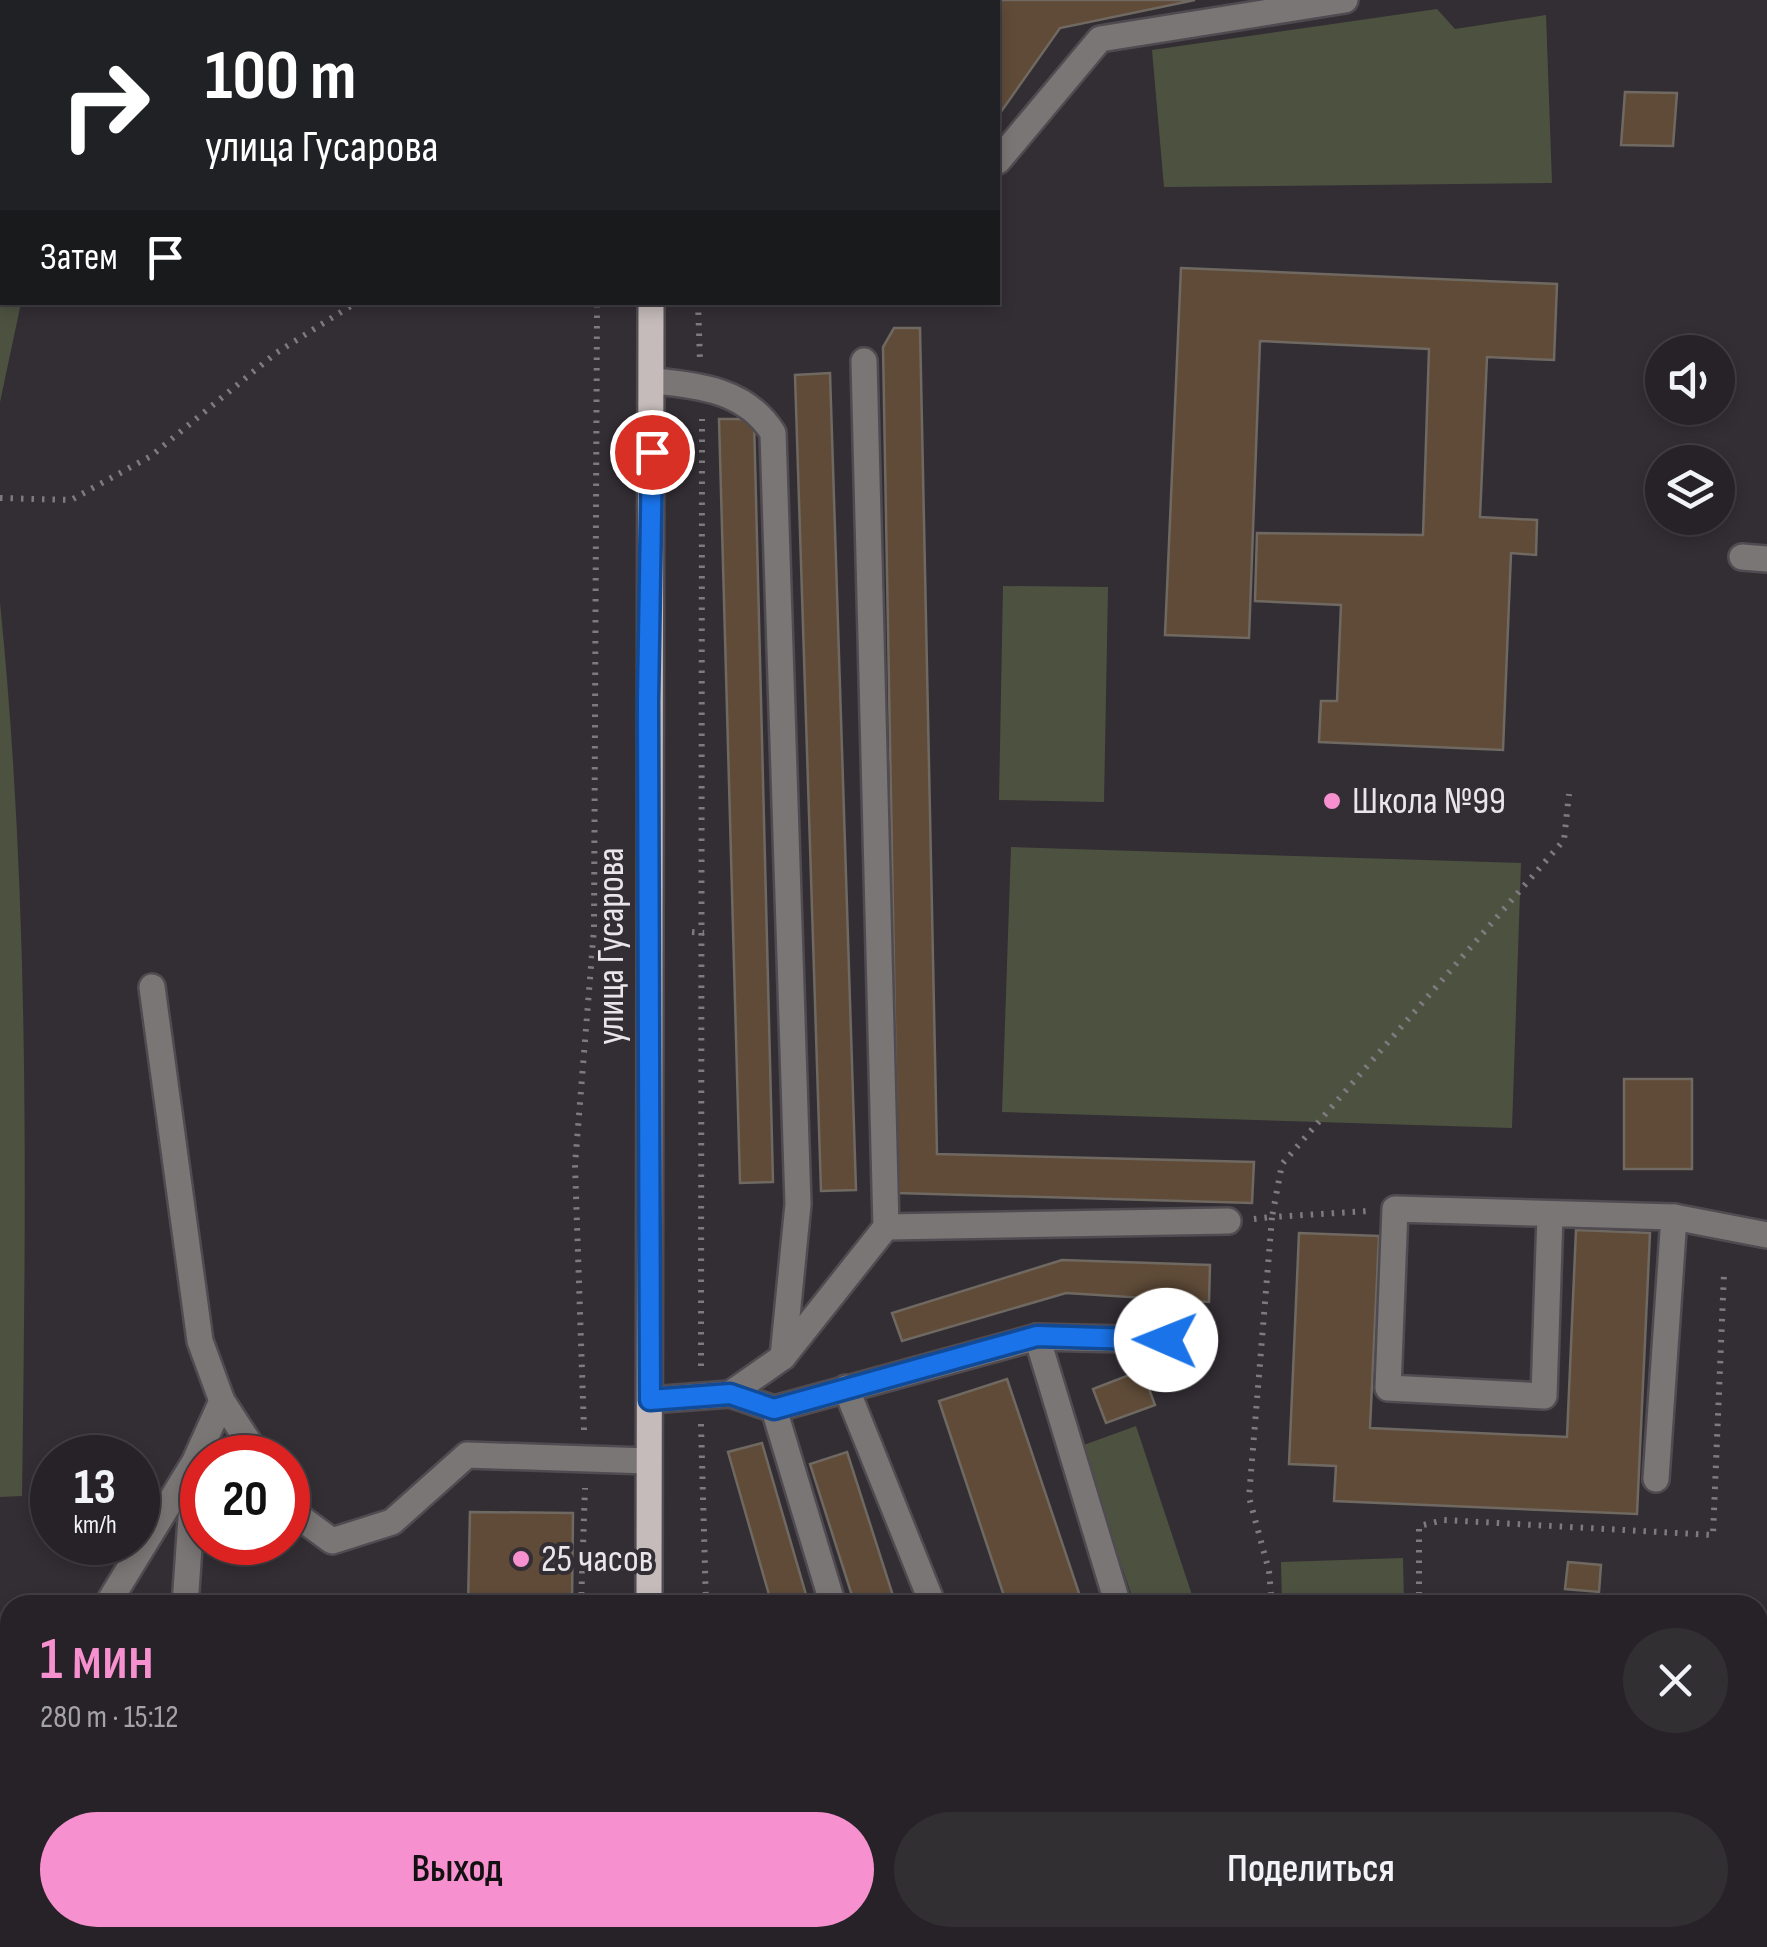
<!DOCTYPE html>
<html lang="ru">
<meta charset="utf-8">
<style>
:root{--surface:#262227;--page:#322f33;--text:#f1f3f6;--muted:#a4a4a7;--line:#423f44;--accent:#f690cf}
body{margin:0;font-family:"Sofia Sans Condensed",sans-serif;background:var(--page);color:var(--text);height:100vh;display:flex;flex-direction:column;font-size:38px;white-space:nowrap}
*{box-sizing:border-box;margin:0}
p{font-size:32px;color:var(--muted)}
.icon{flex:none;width:55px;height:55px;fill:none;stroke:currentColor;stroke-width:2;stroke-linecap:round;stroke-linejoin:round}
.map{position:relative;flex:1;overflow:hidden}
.panel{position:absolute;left:0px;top:1595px;width:1768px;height:352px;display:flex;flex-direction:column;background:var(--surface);border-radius:30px 30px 0 0;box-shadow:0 5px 15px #0003,0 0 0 2px var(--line)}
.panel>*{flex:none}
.banner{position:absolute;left:0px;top:0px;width:1000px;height:305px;box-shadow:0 5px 15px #0003,0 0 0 2px var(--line);background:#202124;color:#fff;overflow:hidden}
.tools{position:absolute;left:1645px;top:335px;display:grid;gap:20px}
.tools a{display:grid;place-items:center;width:90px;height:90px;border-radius:50%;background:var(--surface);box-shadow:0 5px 15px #0003,0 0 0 2px var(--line);font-size:50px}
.speed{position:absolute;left:30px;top:1435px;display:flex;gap:20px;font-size:50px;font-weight:700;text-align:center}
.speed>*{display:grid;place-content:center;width:130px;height:130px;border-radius:50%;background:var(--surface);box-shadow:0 5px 15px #0003,0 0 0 2px var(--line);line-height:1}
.speed small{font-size:25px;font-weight:400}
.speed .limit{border:15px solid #d22;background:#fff;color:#111}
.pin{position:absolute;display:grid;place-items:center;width:85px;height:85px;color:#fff;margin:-42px;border:5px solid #fff;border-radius:50%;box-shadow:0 2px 10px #0007}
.me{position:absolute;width:110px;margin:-55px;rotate:271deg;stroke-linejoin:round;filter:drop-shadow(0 0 8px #0008)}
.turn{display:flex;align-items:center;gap:35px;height:210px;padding:0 40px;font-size:45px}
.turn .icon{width:130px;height:130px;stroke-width:2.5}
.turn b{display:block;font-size:70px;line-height:85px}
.then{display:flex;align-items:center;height:95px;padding:0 40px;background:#0003;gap:20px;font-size:38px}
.round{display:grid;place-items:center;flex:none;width:105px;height:105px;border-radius:52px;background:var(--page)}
.overview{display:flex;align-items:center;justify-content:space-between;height:170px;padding:0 40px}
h1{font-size:60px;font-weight:600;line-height:75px;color:var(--accent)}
.action{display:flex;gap:20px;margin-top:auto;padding:20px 40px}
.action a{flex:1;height:115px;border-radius:60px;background:var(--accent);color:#111;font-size:40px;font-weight:600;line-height:115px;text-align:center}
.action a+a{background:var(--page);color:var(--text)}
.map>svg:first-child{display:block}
.green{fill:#4d5240}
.building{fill:#5f4b38;stroke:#6f6962;stroke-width:2.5}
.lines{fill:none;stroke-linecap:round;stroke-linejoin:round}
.minor-casing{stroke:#504b51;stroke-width:30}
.major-casing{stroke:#504b51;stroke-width:30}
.path{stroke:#7e7a7f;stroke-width:6;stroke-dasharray:2.5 8;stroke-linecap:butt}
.minor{stroke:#7a7675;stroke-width:25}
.major{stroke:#c4bbba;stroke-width:25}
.route-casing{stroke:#114b97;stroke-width:25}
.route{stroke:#1a73e8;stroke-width:18}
.poi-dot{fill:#f690cf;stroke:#332e34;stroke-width:4}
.labels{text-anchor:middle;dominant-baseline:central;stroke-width:8;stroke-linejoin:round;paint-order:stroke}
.poi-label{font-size:38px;fill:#e9e6ea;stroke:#332e34;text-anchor:start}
.street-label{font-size:38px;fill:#e9e6ea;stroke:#332e34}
</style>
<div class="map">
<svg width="1767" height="1947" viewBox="0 0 1767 1947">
<rect width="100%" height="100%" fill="#332e34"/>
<g class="green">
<polygon points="0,0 74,0 2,2 2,302 21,303 0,402"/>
<polygon points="1437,9 1455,29 1546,15 1552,183 1164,187 1152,50"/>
<polygon points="1003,586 1108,587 1104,802 999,800"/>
<path d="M0,603C30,900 26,1198 22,1496L0,1497Z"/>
<polygon points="1011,847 1521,863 1512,1128 1002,1112"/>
<polygon points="1136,1426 1193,1598 1171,1605 1135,1605 1081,1446"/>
<polygon points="1403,1558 1404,1605 1282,1605 1281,1562"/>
</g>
<g class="building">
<polygon points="997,0 1195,0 1060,28 998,116"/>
<polygon points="1625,92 1677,93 1673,146 1621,145"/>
<polygon points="1181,268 1557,284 1554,360 1487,357 1480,517 1537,520 1536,555 1511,553 1503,750 1319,742 1321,701 1337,701 1341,605 1255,601 1257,533 1423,535 1429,349 1260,341 1249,638 1165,635"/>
<polygon points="894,328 920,328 937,1154 1254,1162 1252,1203 898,1193 883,347"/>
<polygon points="830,373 856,1190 821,1191 795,375"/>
<polygon points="719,419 754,419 773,1182 740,1183"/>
<rect x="1624" y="1079" width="68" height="90"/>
<polygon points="1576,1230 1650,1233 1637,1514 1334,1501 1336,1466 1289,1464 1299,1233 1379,1236 1370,1428 1567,1437"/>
<polygon points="1062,1260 1210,1265 1209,1302 1066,1293 902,1341 892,1313"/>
<polygon points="1142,1370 1155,1405 1106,1423 1093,1389"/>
<polygon points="1007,1379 1083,1605 1007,1605 939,1401"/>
<polygon points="762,1443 809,1605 772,1605 728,1452"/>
<polygon points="847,1452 896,1605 855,1605 810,1464"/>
<polygon points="470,1512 573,1513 572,1605 468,1605"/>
<polygon points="1568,1562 1601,1565 1599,1592 1565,1589"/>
<polygon points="10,1719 10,1853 0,1854 0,1720"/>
</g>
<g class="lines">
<g class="minor-casing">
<g id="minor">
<polyline points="708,0 711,2"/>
<polyline points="835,2 837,0"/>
<polyline points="998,161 1100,39 1345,0"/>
<path d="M653,381C700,385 747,391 773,433L798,1204L783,1357L730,1394"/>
<polyline points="1742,557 1767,559"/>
<polyline points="152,987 200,1341 222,1401 259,1458"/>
<polyline points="1550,1215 1544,1396 1388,1388 1395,1209 1674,1217 1767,1235"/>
<polyline points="886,1227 1228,1221"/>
<polyline points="1037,1337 1166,1340"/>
<polyline points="783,1357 886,1227 864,361"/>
<polyline points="846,1388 933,1605"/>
<polyline points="650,1400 730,1394 774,1409 1037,1337 1118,1605"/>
<polyline points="774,1409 833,1605"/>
<polyline points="1656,1479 1674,1217"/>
<polyline points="288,1500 298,1516 332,1541 392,1522 467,1455 648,1461"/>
<polyline points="107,1605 192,1466"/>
<polyline points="185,1605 195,1461 222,1401"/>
<polyline points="1408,1947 1409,1938"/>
</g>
</g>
<g class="major-casing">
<g id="major">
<polyline points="645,0 645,2"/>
<polyline points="649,1605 651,302"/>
<polyline points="684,1938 684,1947"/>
<polyline points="761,1938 771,1947"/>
<polyline points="550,1947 558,1938"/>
<polyline points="625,1947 625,1938"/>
</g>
</g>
<g class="path">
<polyline points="569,0 569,2"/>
<polyline points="698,302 700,361"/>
<polyline points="0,498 71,500 151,456 276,353 357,302"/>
<polyline points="692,932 704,933"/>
<polyline points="1254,1219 1272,1217 1282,1164 1564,840 1569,794"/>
<polyline points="701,1366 702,419"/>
<polyline points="701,1424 706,1605"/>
<polyline points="584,1430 575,1165 594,929 597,302"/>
<polyline points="581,1605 585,1488"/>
<polyline points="1272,1605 1269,1571 1249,1497 1272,1217 1369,1211"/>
<polyline points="1419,1605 1419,1526 1444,1520 1713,1535 1724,1273"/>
<polyline points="805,1938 936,1947"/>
<polyline points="415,1947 495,1938"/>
</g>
<use href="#minor" class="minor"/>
<use href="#major" class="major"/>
</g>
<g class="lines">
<g class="route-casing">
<polyline id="route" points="652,452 648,702 650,1400 730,1394 774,1409 1037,1336 1166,1340"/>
</g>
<use href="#route" class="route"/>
</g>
<g class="poi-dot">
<circle cx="1332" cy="801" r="10"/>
<circle cx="521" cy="1559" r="10"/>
</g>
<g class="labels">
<g class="poi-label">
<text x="1352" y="801">Школа №99</text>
<text x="541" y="1559">25 часов</text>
</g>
<g class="street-label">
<text transform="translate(611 946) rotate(-90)">улица Гусарова</text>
</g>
</g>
</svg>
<div class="tools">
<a><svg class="icon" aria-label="sound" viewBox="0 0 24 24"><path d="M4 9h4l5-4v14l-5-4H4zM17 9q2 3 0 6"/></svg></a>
<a><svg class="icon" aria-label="layers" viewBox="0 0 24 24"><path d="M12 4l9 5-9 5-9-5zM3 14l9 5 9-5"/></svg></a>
</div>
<div class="speed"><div>13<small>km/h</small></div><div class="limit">20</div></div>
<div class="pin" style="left:652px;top:452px;background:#d93025"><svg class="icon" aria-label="arrive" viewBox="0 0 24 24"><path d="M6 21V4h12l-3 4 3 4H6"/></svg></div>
<svg class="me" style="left:1166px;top:1340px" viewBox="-20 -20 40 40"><circle r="19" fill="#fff"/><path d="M0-13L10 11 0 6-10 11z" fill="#1a73e8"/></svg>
<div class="banner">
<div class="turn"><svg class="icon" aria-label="right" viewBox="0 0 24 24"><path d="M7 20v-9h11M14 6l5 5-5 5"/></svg><div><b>100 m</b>улица Гусарова</div></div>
<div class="then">Затем<svg class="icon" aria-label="arrive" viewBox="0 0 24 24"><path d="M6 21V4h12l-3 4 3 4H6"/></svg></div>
</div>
<section class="panel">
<div class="overview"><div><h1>1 мин</h1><p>280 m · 15:12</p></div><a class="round"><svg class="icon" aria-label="close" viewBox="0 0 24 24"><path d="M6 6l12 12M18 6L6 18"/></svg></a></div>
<div class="action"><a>Выход</a><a>Поделиться</a></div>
</section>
</div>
